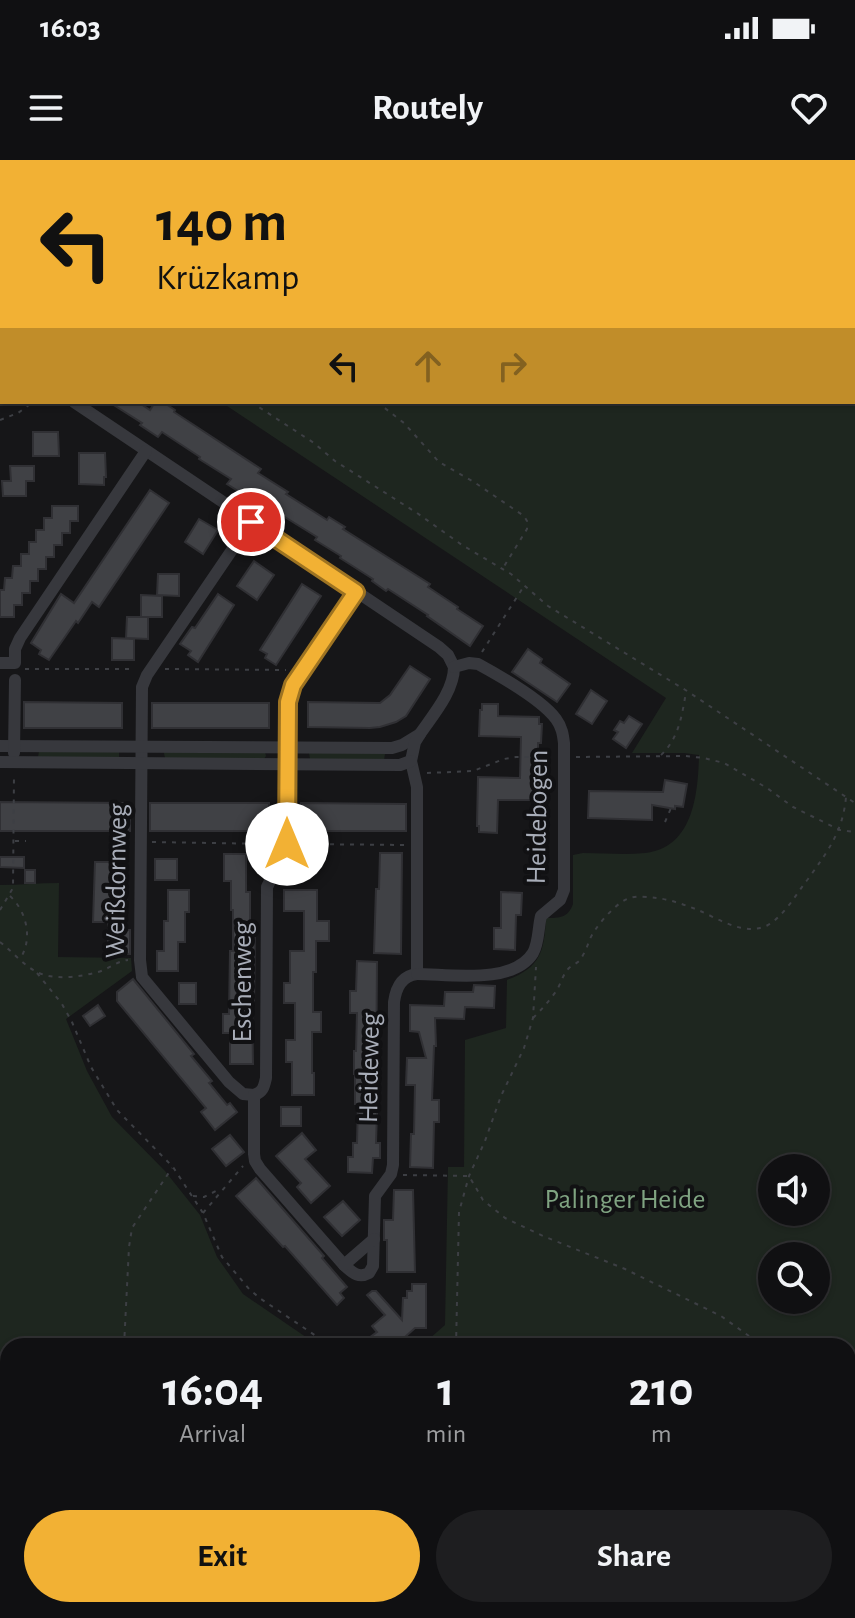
<!DOCTYPE html>
<meta charset="utf-8">
<style>
:root{--surface:#101012;--page:#1e1e20;--text:#f1f3f6;--muted:#9c9d9f;--line:#303032;--accent:#f2b134}
body{margin:0;font-family:"Alegreya Sans",sans-serif;background:var(--page);color:var(--text);height:100vh;display:flex;flex-direction:column;font-size:30px;white-space:nowrap}
*{box-sizing:border-box;margin:0}
p{font-size:26px;color:var(--muted)}
.icon{flex:none;width:44px;height:44px;fill:none;stroke:currentColor;stroke-width:2;stroke-linecap:round;stroke-linejoin:round}
.map{position:relative;flex:1;overflow:hidden}
.sheet{position:absolute;left:0px;top:1178px;width:856px;height:280px;display:flex;flex-direction:column;background:var(--surface);border-radius:24px 24px 0 0;box-shadow:0 2px 6px #0004,0 0 0 2px var(--line)}
.sheet>*{flex:none}
.hud{position:absolute;left:0px;top:0px;width:856px;height:244px;box-shadow:0 2px 6px #0004,0 0 0 2px var(--line);background:#f2b134;color:#111;overflow:hidden}
.fabs{position:absolute;left:758px;top:994px;display:grid;gap:16px}
.fabs a{display:grid;place-items:center;width:72px;height:72px;border-radius:50%;background:var(--surface);box-shadow:0 2px 6px #0004,0 0 0 2px var(--line);font-size:40px}
.pin{position:absolute;display:grid;place-items:center;width:68px;height:68px;color:#fff;margin:-34px;border:4px solid #fff;border-radius:50%;box-shadow:0 2px 8px #0007}
.me{position:absolute;width:88px;margin:-44px;rotate:0deg;stroke-linejoin:round;filter:drop-shadow(0 0 6px #0008)}
.turn{display:flex;align-items:center;gap:28px;height:168px;padding:0 24px;font-size:36px}
.turn .icon{width:104px;height:104px;stroke-width:2.5}
.turn b{display:block;font-size:56px;line-height:68px}
.lanes{display:flex;align-items:center;height:76px;padding:0 24px;background:#0003;justify-content:center;gap:40px;direction:ltr}
.lanes .off{opacity:.35}
.eta{display:flex;justify-content:space-evenly;align-items:center;height:136px;text-align:center}
.eta b{font-size:48px;font-weight:700;line-height:56px}
.primary-button{display:flex;gap:16px;margin-top:auto;padding:16px 24px}
.primary-button a{flex:1;height:92px;border-radius:48px;background:var(--accent);color:#111;font-size:32px;font-weight:700;line-height:92px;text-align:center}
.primary-button a+a{background:var(--page);color:var(--text)}
.status{display:flex;justify-content:space-between;align-items:center;height:56px;padding:0 40px;background:var(--surface);direction:ltr}
.status svg{height:22px;fill:currentColor}
header{display:flex;justify-content:space-between;align-items:center;height:104px;padding:0 24px;background:var(--surface);font-size:36px;font-weight:700}
.map>svg:first-child{display:block}
.green{fill:#1e261f;fill-rule:evenodd}
.lines{fill:none;stroke-linecap:round;stroke-linejoin:round}
.stream{stroke:#2c353c;stroke-width:4}
.building{fill:#404145;stroke:#303034;stroke-width:2}
.path{stroke:#3d3f44;stroke-width:2;stroke-dasharray:4 6;stroke-linecap:butt}
.minor{stroke:#37383d;stroke-width:12}
.route-casing{stroke:#9d7322;stroke-width:20}
.route{stroke:#f2b134;stroke-width:14}
.labels{text-anchor:middle;dominant-baseline:central;stroke-width:8;stroke-linejoin:round;paint-order:stroke}
.street-label{font-size:28px;fill:#a8adb8;stroke:#111113}
.park-label{font-size:28px;fill:#7fa381;stroke:#111113}
</style>
<div class="status"><b>16:03</b><svg viewBox="0 0 49 12"><path d="M0 12V9h3v3zM5 12V6h3v6zM10 12V3h3v9zM15 12V0h3v12zM26 1h20v11H26zM47 4h2v5h-2z"/></svg></div>
<header><svg class="icon" aria-label="menu" viewBox="0 0 24 24"><path d="M4 6h16M4 12h16M4 18h16"/></svg>Routely<svg class="icon" aria-label="heart" viewBox="0 0 24 24"><path d="M12 20l-8-8c-3-5 5-10 8-4 3-6 11-1 8 4z"/></svg></header>
<div class="map">
<svg width="855" height="1458" viewBox="0 0 855 1458">
<rect width="100%" height="100%" fill="#161618"/>
<g class="green">
<path d="M0,0H855V1458H0V725C20,725 39,723 59,723L58,797L131,798L132,811L66,859L87,911L112,957L165,1011L200,1055L217,1097L243,1134L319,1186H8V1450H848V1186H421L445,1165L448,1007H464L465,880L506,868L507,820C541,807 544,792 546,758C560,758 568,758 573,744V695L583,693C603,693 625,695 645,693C694,688 698,632 699,595L684,593H632L666,538L221,242H854V2H2V49L0,47ZM772,1008H816V1052H772ZM772,1096H816V1140H772Z"/>
<polygon points="39,591 119,592 119,599 38,597"/>
<polygon points="165,591 265,592 266,596 264,599 165,598 164,593"/>
<polygon points="309,593 384,593 385,594 384,600 310,599"/>
</g>
<g class="lines">
<polyline class="stream" points="538,1458 540,1450"/>
</g>
<g class="building">
<polygon points="109,242 138,242 150,250 155,242 163,242 175,250 174,252 261,309 258,313 288,332 286,334 327,360 329,357 345,367 343,369 430,424 428,427 458,447 457,449 483,466 470,486 427,456 428,455 388,429 386,431 372,421 373,419 340,398 341,396 315,380 317,377 275,351 274,354 227,324 231,319 199,299 200,297 162,272 158,277 140,265 142,263"/>
<polygon points="33,272 58,272 59,296 33,296"/>
<polygon points="79,293 105,293 106,317 104,317 104,325 79,324"/>
<polygon points="10,306 34,306 34,321 26,321 26,336 3,336 2,321 11,321"/>
<polygon points="150,330 169,343 99,447 92,442 78,463 76,461 49,500 39,494 41,490 31,483 61,434 74,443"/>
<polygon points="52,346 78,346 78,361 70,361 70,373 62,373 62,385 54,385 54,397 46,397 46,409 38,409 38,421 30,421 30,433 22,433 22,445 14,445 14,457 0,457 0,430 4,430 5,418 12,418 13,406 21,406 21,394 29,394 29,382 36,382 36,370 44,370 44,358 52,358"/>
<polygon points="199,359 218,370 203,394 185,382"/>
<polygon points="254,401 274,415 257,440 237,426"/>
<polygon points="158,414 179,414 179,436 157,435"/>
<polygon points="302,424 321,436 276,505 265,498 267,494 260,490"/>
<polygon points="218,434 234,445 198,502 188,495 191,491 180,484 192,467 195,468"/>
<polygon points="141,435 162,436 162,457 141,457"/>
<polygon points="127,457 148,457 148,479 126,478"/>
<polygon points="112,478 134,479 134,500 112,500"/>
<polygon points="528,489 542,499 540,503 570,524 557,542 512,512"/>
<polygon points="410,506 430,519 406,556 396,562 380,567 370,568 308,567 308,542 380,543 390,535"/>
<polygon points="591,530 607,541 592,564 576,554"/>
<polygon points="24,542 122,543 122,568 24,568"/>
<rect x="152" y="543" width="117" height="25"/>
<polygon points="482,544 498,544 498,556 539,557 539,564 542,564 541,583 538,583 538,612 541,612 541,632 537,632 537,640 498,640 497,673 479,672 479,666 477,666 478,617 520,618 521,577 479,576 480,550 482,550"/>
<polygon points="629,556 642,564 626,588 613,579 618,572 614,570 620,561 624,563"/>
<polygon points="665,620 687,624 683,647 675,646 675,649 652,645 652,660 588,658 589,631 663,632"/>
<polygon points="0,642 130,643 130,671 0,671"/>
<rect x="150" y="643" width="119" height="28"/>
<polygon points="301,643 406,644 406,671 301,671"/>
<polygon points="380,693 402,693 401,794 374,793 376,729 379,729"/>
<polygon points="224,694 246,694 246,732 250,732 250,763 255,763 254,844 252,844 253,904 230,904 230,873 223,873 223,854 229,854 230,791 233,791 233,750 231,750 231,721 224,721"/>
<polygon points="0,697 24,697 24,708 0,707"/>
<rect x="155" y="699" width="22" height="21"/>
<polygon points="95,702 113,702 112,740 127,740 126,770 130,770 130,794 108,793 108,762 93,762"/>
<rect x="25" y="710" width="10" height="13"/>
<polygon points="168,730 189,730 189,752 185,752 185,782 178,782 178,811 157,811 157,791 164,791 164,761 168,761"/>
<polygon points="284,730 317,730 317,761 329,761 329,781 316,781 316,812 313,812 313,852 321,852 321,872 312,872 312,913 314,913 314,935 292,935 292,902 286,902 286,880 295,880 295,843 284,843 284,823 290,823 290,791 304,791 304,751 284,751"/>
<polygon points="501,732 522,733 521,755 516,755 515,790 494,789 494,768 501,768"/>
<polygon points="357,801 377,802 376,923 378,923 376,983 380,983 380,998 373,998 372,1013 348,1012 348,997 353,997 353,983 357,983 358,944 355,944 355,914 354,914 354,891 356,891 357,853 350,853 350,831 356,831"/>
<polygon points="133,819 194,894 191,896 212,921 209,923 227,945 230,943 237,952 215,970 201,952 206,948 117,841 117,832"/>
<rect x="179" y="823" width="17" height="21"/>
<polygon points="474,825 495,826 494,848 465,847 464,859 435,858 436,886 434,886 432,940 439,940 439,962 434,962 433,1008 410,1007 411,974 414,974 415,925 406,925 407,898 426,898 419,872 410,871 410,845 444,846 445,832 473,832"/>
<polygon points="98,845 105,856 90,866 83,856"/>
<rect x="281" y="947" width="20" height="19"/>
<polygon points="302,973 316,990 305,999 330,1026 311,1043 297,1027 301,1023 276,996"/>
<polygon points="230,975 244,992 226,1006 212,989"/>
<polygon points="256,1018 324,1096 322,1098 347,1127 340,1133 344,1138 337,1145 285,1086 283,1087 236,1036"/>
<polygon points="394,1030 413,1030 415,1112 387,1112 387,1080 384,1080 384,1060 393,1060"/>
<polygon points="343,1041 360,1060 342,1076 324,1057"/>
<polygon points="412,1124 426,1124 426,1168 415,1168 395,1186 376,1186 369,1178 377,1172 372,1166 385,1155 367,1135 372,1131 376,1131 402,1160 403,1138 407,1138 407,1131 412,1131"/>
</g>
<g class="lines">
<g class="path">
<polyline points="257,0 257,2"/>
<polyline points="125,2 127,0"/>
<polyline points="232,2 236,0"/>
<polyline points="490,2 491,0"/>
<polyline points="518,2 532,2"/>
<polyline points="0,18 2,19"/>
<polyline points="854,39 855,39"/>
<polyline points="251,242 314,283 335,301 417,353 462,385 511,414 548,446 687,531 855,643"/>
<polyline points="377,242 404,263 439,302 474,322 524,356 527,361 527,369 503,408"/>
<polyline points="0,260 18,253 33,242"/>
<polyline points="482,492 524,426"/>
<polyline points="25,509 134,509"/>
<polyline points="165,509 286,510"/>
<path d="M661,595C679,578 682,555 686,532"/>
<polyline points="576,597 685,596 704,598 724,603 767,628 793,647 840,670 855,672"/>
<polyline points="427,613 473,611 504,599 516,597 550,597"/>
<polyline points="665,662 671,648"/>
<polyline points="15,681 26,681"/>
<polyline points="152,682 274,684"/>
<polyline points="300,684 406,685"/>
<path d="M10,736C27,752 33,779 20,799"/>
<polyline points="0,750 13,728 14,615"/>
<path d="M0,782C12,791 22,804 35,811C52,821 80,817 98,812C109,809 117,801 128,800"/>
<polyline points="37,813 62,844 72,862 91,907 117,950 173,1007 203,1053 222,1097 250,1130 261,1139 331,1186"/>
<path d="M533,858C542,849 550,840 557,830C561,823 563,814 569,808C572,805 576,804 579,801C584,795 587,787 590,779C595,767 615,744 627,739C636,735 648,737 657,738C672,740 685,745 698,750C719,759 745,777 768,765C785,755 796,734 808,719C828,691 843,671 846,637"/>
<polyline points="403,1015 469,1016 483,1040 505,1058 543,1076 625,1109 721,1156 763,1186"/>
<polyline points="193,1036 204,1037 220,1029"/>
<polyline points="203,1053 243,1006"/>
<polyline points="124,1186 129,1087 132,1068 172,1008"/>
<polyline points="456,1186 459,1052 469,1016 485,981 501,936 524,888 533,858 536,807"/>
<polyline points="0,1236 8,1257"/>
<polyline points="848,1288 855,1301"/>
<polyline points="79,1450 82,1458"/>
<polyline points="23,1458 27,1450"/>
<polyline points="155,1458 157,1450"/>
<polyline points="340,1458 342,1450"/>
<polyline points="386,1458 387,1450"/>
</g>
<g class="minor">
<polyline points="0,230 2,230"/>
<polyline points="74,242 439,487 448,495 454,507"/>
<polyline points="251,362 147,515 142,527 140,800 142,817 229,922 243,934 254,935"/>
<path d="M356,432L293,525L288,542L287,698L272,717L267,727L266,918C264,927 263,932 254,935V994L255,1001L260,1009L344,1105C352,1112 358,1119 369,1113L373,1106L375,1036L391,1014L393,1005L394,842C396,828 401,816 417,814V627L411,601"/>
<polyline points="0,503 15,503 15,489 20,478 146,291"/>
<polyline points="0,586 392,588 402,585 420,574"/>
<polyline points="14,593 15,520"/>
<path d="M411,601L415,582L420,574C433,555 454,531 454,507"/>
<polyline points="0,602 400,605 411,601"/>
<path d="M417,814C449,814 513,825 533,793C539,782 538,768 541,756L560,740L564,730V583C563,575 562,567 556,559C542,540 500,516 478,504L469,503L454,507"/>
<polyline points="344,1105 374,1079"/>
</g>
</g>
<g class="lines">
<g class="route-casing">
<polyline id="route" points="251,362 356,432 293,525 288,542 287,684"/>
</g>
<use href="#route" class="route"/>
</g>
<g class="labels">
<g class="street-label">
<text transform="translate(538 657) rotate(-89)">Heidebogen</text>
<text transform="translate(117 721) rotate(-89)">Weißdornweg</text>
<text transform="translate(243 822) rotate(-90)">Eschenweg</text>
<text transform="translate(370 908) rotate(-89)">Heideweg</text>
</g>
<g class="park-label">
<text x="625" y="1040">Palinger Heide</text>
</g>
</g>
</svg>
<div class="fabs">
<a><svg class="icon" aria-label="sound" viewBox="0 0 24 24"><path d="M4 9h4l5-4v14l-5-4H4zM17 9q2 3 0 6"/></svg></a>
<a><svg class="icon" aria-label="search" viewBox="0 0 24 24"><circle cx="10" cy="10" r="6"/><path d="M15 15l6 6"/></svg></a>
</div>
<div class="pin" style="left:251px;top:362px;background:#d93025"><svg class="icon" aria-label="arrive" viewBox="0 0 24 24"><path d="M6 21V4h12l-3 4 3 4H6"/></svg></div>
<svg class="me" style="left:287px;top:684px" viewBox="-20 -20 40 40"><circle r="19" fill="#fff"/><path d="M0-13L10 11 0 6-10 11z" fill="#f2b134"/></svg>
<div class="hud">
<div class="turn"><svg class="icon" aria-label="left" viewBox="0 0 24 24"><path d="M17 20v-9H6M10 6l-5 5 5 5"/></svg><div><b>140 m</b>Krüzkamp</div></div>
<div class="lanes"><svg class="icon" aria-label="left" viewBox="0 0 24 24"><path d="M17 20v-9H6M10 6l-5 5 5 5"/></svg><svg class="icon off" aria-label="ahead" viewBox="0 0 24 24"><path d="M12 20V5M6 11l6-6 6 6"/></svg><svg class="icon off" aria-label="right" viewBox="0 0 24 24"><path d="M7 20v-9h11M14 6l5 5-5 5"/></svg></div>
</div>
<section class="sheet">
<div class="eta">
<div><b>16:04</b><p>Arrival</p></div>
<div><b>1</b><p>min</p></div>
<div><b>210</b><p>m</p></div>
</div>
<div class="primary-button"><a>Exit</a><a>Share</a></div>
</section>
</div>
